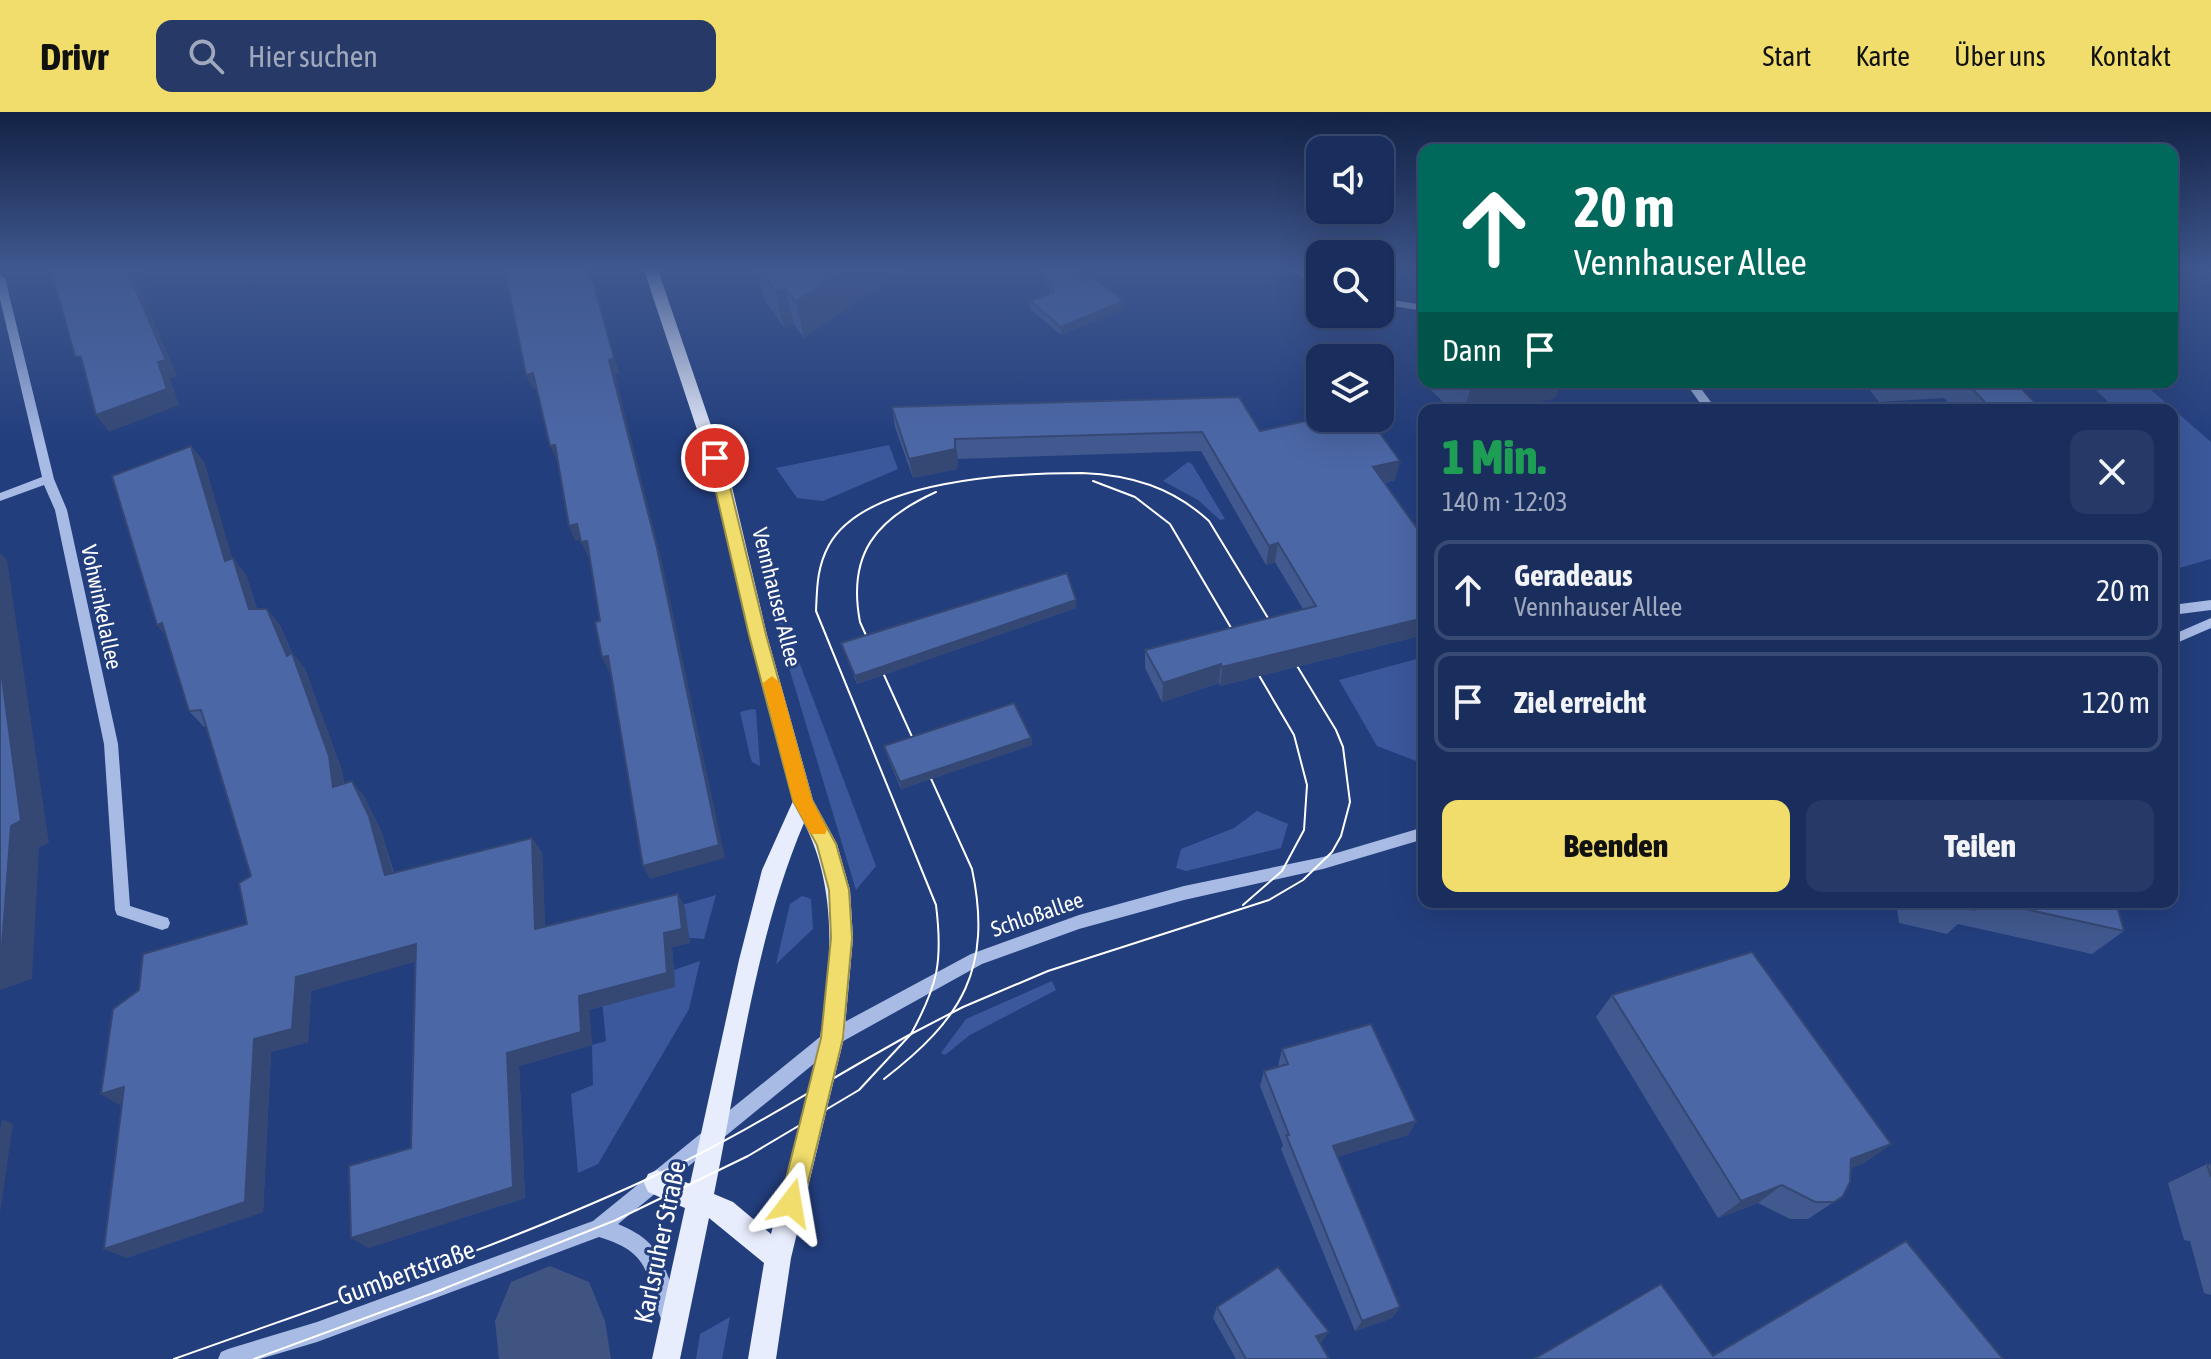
<!DOCTYPE html>
<html lang="de">
<meta charset="utf-8">
<style>
:root{--surface:#1a2e5e;--page:#273a67;--text:#f1f3f6;--muted:#9fa8bc;--line:#384a73;--accent:#f0dd6b}
body{margin:0;font-family:"Asap Condensed",sans-serif;background:var(--page);color:var(--text);height:100vh;display:flex;flex-direction:column;font-size:30px;white-space:nowrap}
*{box-sizing:border-box;margin:0}
p{font-size:26px;color:var(--muted)}
.icon{flex:none;width:44px;height:44px;fill:none;stroke:currentColor;stroke-width:2;stroke-linecap:round;stroke-linejoin:round}
.map{position:relative;flex:1;overflow:hidden}
.details{position:absolute;left:1418px;top:292px;width:760px;height:504px;display:flex;flex-direction:column;background:var(--surface);border-radius:16px;box-shadow:0 8px 32px #0002,0 0 0 2px var(--line)}
.details>*{flex:none}
.top-card{position:absolute;left:1418px;top:32px;width:760px;height:244px;border-radius:16px;box-shadow:0 8px 32px #0002,0 0 0 2px var(--line);background:#00695c;color:#fff;overflow:hidden}
.controls{position:absolute;left:1306px;top:24px;display:grid;gap:16px}
.controls a{display:grid;place-items:center;width:88px;height:88px;border-radius:16px;background:var(--surface);box-shadow:0 8px 32px #0002,0 0 0 2px var(--line);font-size:40px}
.pin{position:absolute;display:grid;place-items:center;width:68px;height:68px;color:#fff;margin:-34px;border:4px solid #fff;border-radius:50%;box-shadow:0 2px 8px #0007}
.me{position:absolute;width:88px;margin:-44px;rotate:14deg;stroke-linejoin:round;filter:drop-shadow(0 0 6px #0008)}
.turn{display:flex;align-items:center;gap:28px;height:168px;padding:0 24px;font-size:36px}
.turn .icon{width:104px;height:104px;stroke-width:2.5}
.turn b{display:block;font-size:56px;line-height:68px}
.then{display:flex;align-items:center;height:76px;padding:0 24px;background:#0003;gap:16px;font-size:30px}
.round{display:grid;place-items:center;flex:none;width:84px;height:84px;border-radius:16px;background:var(--page)}
.summary{display:flex;align-items:center;justify-content:space-between;height:136px;padding:0 24px}
h1{font-size:48px;font-weight:800;line-height:60px;color:#1e9e55}
.action{display:flex;gap:16px;margin-top:auto;padding:16px 24px}
.action a{flex:1;height:92px;border-radius:16px;background:var(--accent);color:#111;font-size:32px;font-weight:800;line-height:92px;text-align:center}
.action a+a{background:var(--page);color:var(--text)}
ul{padding:0;list-style:none}
li{display:flex;align-items:center;gap:24px;height:100px;margin:0 16px 12px;padding:0 8px;border:4px solid var(--line);border-radius:16px}
li div{flex:1}
li b{display:block;font-size:30px}
li em{font-style:normal}
header{display:flex;align-items:center;gap:48px;box-sizing:border-box;height:112px;padding:0 40px;background:var(--accent);color:#111}
header strong{font-size:38px}
nav{display:flex;gap:44px;margin-inline-start:auto;font-size:28px}
.search{width:560px;height:72px;background:var(--page);display:flex;align-items:center;gap:20px;box-sizing:border-box;padding:0 28px;border-radius:16px;color:var(--muted);font-size:30px}
.map>svg:first-child{display:block}
.green{fill:#3b589c}
.lines{fill:none;stroke-linecap:round;stroke-linejoin:round}
.river{fill:#405482;fill-rule:evenodd}
.minor{fill:#a8bbe5;fill-rule:evenodd}
.major{fill:#e8edfd;fill-rule:evenodd}
.tram{stroke:#fff;stroke-width:2}
.wall{fill:#41598f}
.shaded-wall{fill:#354874}
.building{fill:#4c67a6;stroke:#354874;stroke-width:2}
.route{fill:#f0dd6b;stroke:#9c9046;stroke-width:2}
.slow{fill:#f59e0b}
.labels{text-anchor:middle;dominant-baseline:central;stroke-width:6;stroke-linejoin:round;paint-order:stroke}
.street-label{font-size:22px;fill:#fff;stroke:#233e7d}
.near-street-label{font-size:26px;fill:#fff;stroke:#233e7d}
</style>
<header>
<strong>Drivr</strong>
<div class="search"><svg class="icon" aria-label="search" viewBox="0 0 24 24"><circle cx="10" cy="10" r="6"/><path d="M15 15l6 6"/></svg>Hier suchen</div>
<nav><a>Start</a><a>Karte</a><a>Über uns</a><a>Kontakt</a></nav>
</header>
<div class="map">
<svg width="2211" height="1247" viewBox="0 0 2211 1247">
<rect width="100%" height="100%" fill="#233e7d"/>
<g class="green">
<polygon points="2087,270 2142,270 2211,330 2211,447 2172,458 2172,298 2117,298"/>
<polygon points="889,333 898,357 823,389 797,386 776,356"/>
<polygon points="1188,350 1192,352 1225,407 1220,408 1198,388 1163,369"/>
<polygon points="774,506 783,507 876,754 856,778"/>
<polygon points="1424,545 1424,652 1377,634 1339,568"/>
<polygon points="752,597 756,598 760,654 752,650 750,644 740,600"/>
<polygon points="1257,699 1288,712 1281,736 1186,759 1176,756 1181,737 1234,716"/>
<polygon points="716,783 704,827 597,818"/>
<polygon points="802,784 811,787 813,817 776,852 790,792"/>
<polygon points="700,849 689,897 598,1052 578,1061 571,982 593,973 592,933 606,929 600,868 675,875 674,858"/>
<polygon points="1052,869 1056,878 970,923 945,943 941,941 966,907"/>
<polygon points="730,1205 722,1247 696,1247 700,1222"/>
</g>
<g class="lines">
<polygon class="river" points="550,1154 589,1170 605,1209 611,1247 499,1247 495,1209 511,1170"/>
<g class="minor">
<polygon points="1289,158 1303,158 1320,166 1320,173"/>
<polygon points="0,163 5,166 54,367 67,398 118,632 130,794 168,806 170,811 168,816 162,818 117,803 115,798 104,632 55,398 44,373 0,389 0,381 42,365 0,187"/>
<polygon points="1380,186 1424,193 1424,199 1380,192"/>
<polygon points="1685,270 1696,270 1717,298 1705,298"/>
<polygon points="2211,488 2211,498 2172,503 2172,493"/>
<polygon points="2211,506 2211,516 2172,533 2172,523"/>
<path d="M1424,715V727L1323,757L1184,788L1079,817L982,852L838,932L618,1112C630,1117 642,1123 651,1133C663,1146 683,1196 677,1212L670,1215L663,1212C644,1166 656,1142 599,1125L317,1230L260,1247H218L221,1240L228,1237L317,1210L593,1109L826,920L971,842L1079,803L1184,774L1323,745Z"/>
</g>
<path class="major" d="M644,158H658L732,375L767,523L813,688L837,732L850,778L853,826L844,926L791,1146L776,1247H748L764,1151L709,1106L680,1247H652L685,1096L648,1080L644,1071L648,1062L657,1058L690,1072L739,848L762,758L793,689L749,523L716,375ZM804,711C865,828 801,1002 771,1122L733,1090L714,1082C739,960 755,826 804,711Z"/>
<g class="tram">
<path d="M1082,361C1131,363 1172,375 1209,409L1336,618L1343,635L1350,690L1341,724L1332,740L1303,768L1269,788L1048,859L963,895L911,922C938,873 943,849 936,793L816,499C817,475 817,455 829,433C866,367 1014,361 1082,361Z"/>
<polyline points="1093,369 1135,385 1170,412 1294,623 1307,673 1304,718 1282,759 1243,793"/>
<path d="M884,967C962,907 993,857 972,757L860,510C847,442 876,407 936,380"/>
<polyline points="433,1181 616,1108 748,1044 859,978 911,922"/>
<path d="M174,1247C339,1188 508,1133 667,1058C751,1018 829,967 911,922"/>
<polyline points="254,1247 444,1177"/>
</g>
</g>
<g class="wall">
<polygon points="757,158 903,158 804,226 794,213 784,216 764,187"/>
<polygon points="1040,158 1075,158 1086,169 1124,197 1061,223 1030,197 1030,189 1051,181"/>
<polygon points="1433,270 1561,270 1555,286 1506,298 1451,298 1431,278"/>
<polygon points="1798,270 2015,270 2042,298 1955,298 1944,286 1879,290 1865,272 1803,277"/>
<polygon points="892,295 1260,319 1395,368 1385,371 1424,426 1424,523 1220,574 1219,571 1162,590 1145,556 1145,538 1303,497 1275,450 1266,453 1201,339 958,347 957,357 913,366 895,315"/>
<polygon points="191,334 204,350 232,447 246,463 257,497 280,513 292,541 305,557 342,659 344,671 364,684 381,719 394,761 532,726 542,741 545,815 685,796 690,831 672,835 675,875 589,898 592,933 519,954 525,1086 368,1136 411,1036 415,849 311,879 308,930 271,940 263,1100 126,1146 122,993 101,982 247,812 251,764 206,615 204,615 189,599 166,523 157,513"/>
<polygon points="1076,496 857,572 841,531"/>
<polygon points="1031,626 1032,633 901,677 886,641 884,634"/>
<polygon points="1896,790 2116,790 2124,819 2092,842 1958,812 1947,822 1899,811"/>
<polygon points="1612,883 1891,1032 1864,1051 1851,1056 1843,1084 1808,1107 1790,1107 1758,1091 1718,1106 1596,905"/>
<polygon points="1282,937 1416,1009 1408,1023 1337,1045 1400,1195 1392,1206 1355,1219 1281,1037 1283,1033 1260,974 1264,959 1278,954"/>
<polygon points="2207,1052 2211,1053 2211,1183 2204,1181 2190,1129 2184,1128 2168,1071"/>
<polygon points="1906,1129 2003,1247 1713,1243 1883,1142"/>
<polygon points="1217,1195 1322,1230 1320,1231 1329,1247 1236,1247 1213,1206"/>
</g>
<g class="shaded-wall">
<polygon points="134,158 144,158 146,163 141,164 145,174 140,176 177,264 170,266 179,293 109,320 96,303 128,160"/>
<polygon points="843,158 903,158 804,226 796,190"/>
<polygon points="594,174 599,188 619,261 615,262 662,450 725,746 650,767 643,754 609,248"/>
<polygon points="785,177 794,213 784,216 775,180"/>
<polygon points="1124,189 1124,197 1061,223 1061,215"/>
<polygon points="533,261 539,276 533,277 526,263"/>
<polygon points="1480,270 1561,270 1555,286 1506,298 1464,298 1472,272"/>
<polygon points="955,327 958,347 957,357 913,366 909,347"/>
<polygon points="555,333 557,349 550,334"/>
<polygon points="191,334 204,350 238,466 225,449"/>
<polygon points="1400,349 1395,368 1369,374 1373,355"/>
<polygon points="577,412 584,427 575,429 569,414"/>
<polygon points="587,429 594,444 588,445 581,430"/>
<polygon points="1278,431 1275,450 1266,453 1269,434"/>
<polygon points="0,441 7,448 49,731 39,736 32,867 0,878 0,847 11,714 0,551"/>
<polygon points="233,446 246,463 262,514 249,497"/>
<polygon points="1076,488 1076,496 857,572 855,564"/>
<polygon points="267,497 280,513 296,552 292,541 305,557 342,659 346,690 333,675 287,544"/>
<polygon points="1424,506 1424,523 1220,574 1222,555"/>
<polygon points="162,511 171,529 157,513"/>
<polygon points="608,544 615,558 609,560 602,545"/>
<polygon points="1221,552 1219,571 1162,590 1163,571"/>
<polygon points="1031,626 1032,633 901,677 900,670"/>
<polygon points="352,669 364,684 381,719 398,778 385,763"/>
<polygon points="532,726 542,741 546,831 535,817"/>
<polygon points="678,782 685,796 690,831 672,835 675,875 589,898 592,933 519,954 525,1086 368,1136 351,1126 507,941 579,884 664,821"/>
<polygon points="416,832 429,846 311,879 308,930 271,940 263,1100 126,1146 104,1137 254,927 296,865"/>
<polygon points="124,975 144,987 121,994 101,982"/>
<polygon points="2,1007 13,1012 0,1101 0,1020"/>
<polygon points="1416,1009 1408,1023 1327,1048 1333,1034"/>
<polygon points="1891,1032 1864,1051 1824,1066 1851,1047"/>
<polygon points="1782,1073 1758,1091 1718,1106 1741,1089"/>
<polygon points="1400,1195 1392,1206 1355,1219 1362,1209"/>
<polygon points="1329,1220 1322,1230 1309,1235 1316,1224"/>
</g>
<g class="building">
<polygon points="51,158 134,158 128,160 166,248 158,250 167,277 96,303 81,245 75,244"/>
<polygon points="505,158 588,158 594,174 614,246 609,248 657,436 719,733 643,754 608,544 602,545 595,510 600,509 587,429 581,430 577,412 569,414 555,333 550,334 533,261 526,263"/>
<polygon points="761,158 843,158 796,190 785,177 775,180"/>
<polygon points="1043,158 1075,158 1086,169 1093,166 1124,189 1061,215 1030,189 1054,180"/>
<polygon points="1966,270 2015,270 2042,298 1992,298"/>
<polygon points="1239,285 1260,319 1320,306 1369,306 1400,349 1373,355 1424,426 1424,506 1222,555 1221,552 1163,571 1145,538 1316,494 1278,431 1269,434 1202,320 955,327 955,337 909,347 892,295"/>
<polygon points="191,334 225,449 233,446 249,497 267,497 287,544 292,541 329,644 333,675 352,669 369,704 385,763 532,726 535,817 678,782 682,817 664,821 667,861 579,884 581,920 507,941 513,1075 351,1126 349,1054 411,1036 416,832 296,865 292,917 254,927 245,1090 104,1137 124,975 101,982 113,897 139,878 143,842 247,812 239,771 251,764 209,624 201,598 189,599 162,511 157,513 112,364"/>
<polygon points="1067,461 1076,488 855,564 841,531"/>
<polygon points="0,551 21,709 11,714 1,847 0,847"/>
<polygon points="1014,591 1031,626 900,670 884,634"/>
<polygon points="1937,790 1972,790 1974,798"/>
<polygon points="1993,790 2116,790 2124,819"/>
<polygon points="1752,840 1891,1032 1851,1047 1850,1070 1843,1084 1834,1090 1815,1090 1782,1073 1741,1089 1612,883"/>
<polygon points="1371,912 1416,1009 1333,1034 1400,1195 1362,1209 1286,1023 1289,1023 1264,959 1288,952 1282,937"/>
<polygon points="2207,1052 2211,1053 2211,1065"/>
<polygon points="1906,1129 2003,1247 1534,1247 1661,1172 1713,1244"/>
<polygon points="1278,1155 1329,1220 1316,1224 1329,1247 1246,1247 1217,1195"/>
</g>
<linearGradient id="sky" x2="0" y2="1"><stop stop-color="#132245"/><stop offset="0.47" stop-color="#3f588f"/><stop offset="1" stop-color="#3f588f" stop-opacity="0"/></linearGradient>
<rect width="2211" height="333" fill="url(#sky)"/>
<polygon class="route" points="715,342 723,346 766,523 812,688 836,732 849,778 852,826 843,926 803,1091 800,1099 791,1103 783,1099 780,1091 821,926 831,826 829,778 817,733 793,689 749,523 708,346"/>
<polygon class="slow" points="772,564 780,571 812,688 827,717 825,722 811,722 793,689 763,571"/>
<g class="labels">
<g class="street-label">
<text transform="translate(777 485) rotate(76)">Vennhauser Allee</text>
<text transform="translate(102 495) rotate(78)">Vohwinkelallee</text>
<text transform="translate(1037 802) rotate(-19)">Schloßallee</text>
</g>
<g class="near-street-label">
<text transform="translate(660 1130) rotate(-78)">Karlsruher Straße</text>
<text transform="translate(406 1161) rotate(-20)">Gumbertstraße</text>
</g>
</g>
</svg>
<div class="controls">
<a><svg class="icon" aria-label="sound" viewBox="0 0 24 24"><path d="M4 9h4l5-4v14l-5-4H4zM17 9q2 3 0 6"/></svg></a>
<a><svg class="icon" aria-label="search" viewBox="0 0 24 24"><circle cx="10" cy="10" r="6"/><path d="M15 15l6 6"/></svg></a>
<a><svg class="icon" aria-label="layers" viewBox="0 0 24 24"><path d="M12 4l9 5-9 5-9-5zM3 14l9 5 9-5"/></svg></a>
</div>
<div class="pin" style="left:715px;top:346px;background:#d93025"><svg class="icon" aria-label="arrive" viewBox="0 0 24 24"><path d="M6 21V4h12l-3 4 3 4H6"/></svg></div>
<svg class="me" style="left:791px;top:1091px" viewBox="-20 -20 40 40"><path d="M0-17L14 15 0 8-14 15z" fill="#f0dd6b" stroke="#fff" stroke-width="4"/></svg>
<div class="top-card">
<div class="turn"><svg class="icon" aria-label="ahead" viewBox="0 0 24 24"><path d="M12 20V5M6 11l6-6 6 6"/></svg><div><b>20 m</b>Vennhauser Allee</div></div>
<div class="then">Dann<svg class="icon" aria-label="arrive" viewBox="0 0 24 24"><path d="M6 21V4h12l-3 4 3 4H6"/></svg></div>
</div>
<section class="details">
<div class="summary"><div><h1>1 Min.</h1><p>140 m · 12:03</p></div><a class="round"><svg class="icon" aria-label="close" viewBox="0 0 24 24"><path d="M6 6l12 12M18 6L6 18"/></svg></a></div>
<ul>
<li><svg class="icon" aria-label="ahead" viewBox="0 0 24 24"><path d="M12 20V5M6 11l6-6 6 6"/></svg><div><b>Geradeaus</b><p>Vennhauser Allee</p></div><em>20 m</em></li>
<li><svg class="icon" aria-label="arrive" viewBox="0 0 24 24"><path d="M6 21V4h12l-3 4 3 4H6"/></svg><div><b>Ziel erreicht</b></div><em>120 m</em></li>
</ul>
<div class="action"><a>Beenden</a><a>Teilen</a></div>
</section>
</div>
